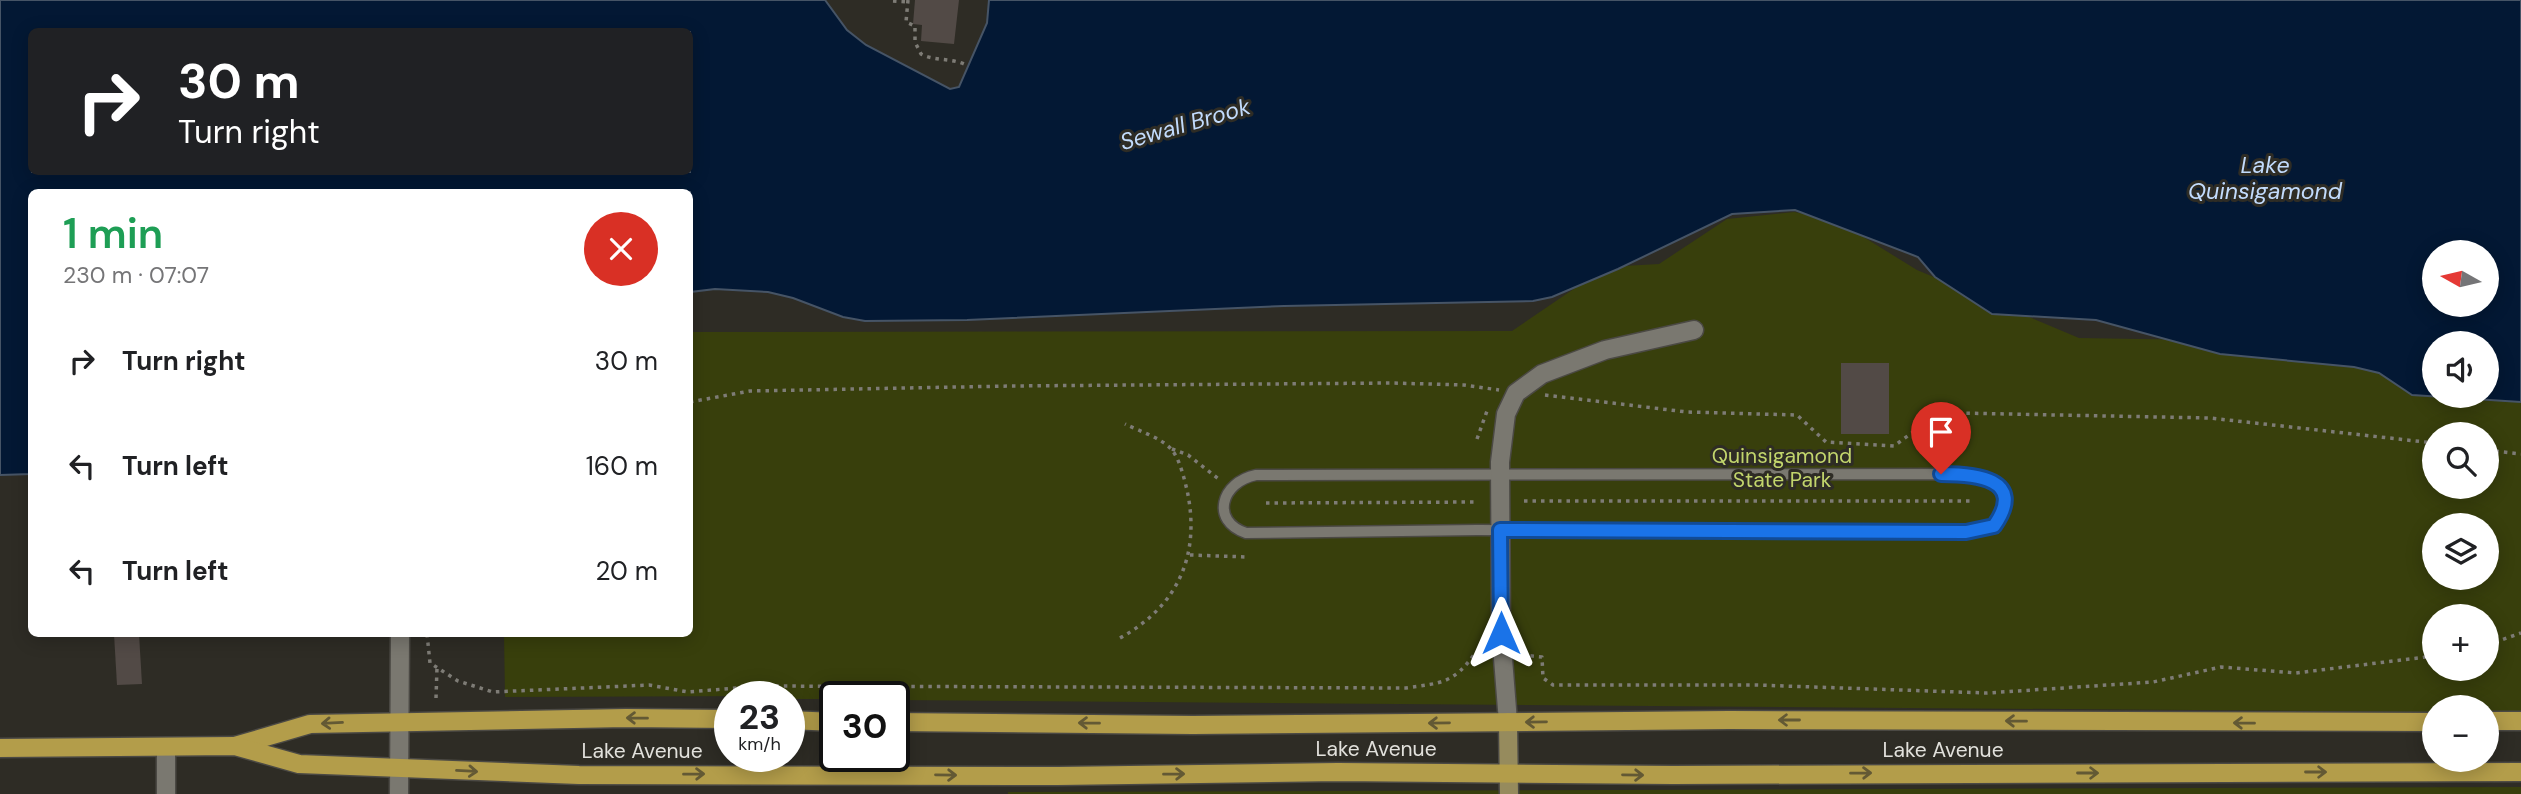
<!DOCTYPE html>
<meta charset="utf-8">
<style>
:root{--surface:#fff;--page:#f6f6f6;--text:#202124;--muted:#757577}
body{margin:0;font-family:"DM Sans",sans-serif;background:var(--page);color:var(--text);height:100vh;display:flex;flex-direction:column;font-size:26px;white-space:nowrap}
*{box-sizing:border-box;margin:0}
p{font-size:23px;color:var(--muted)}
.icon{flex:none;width:38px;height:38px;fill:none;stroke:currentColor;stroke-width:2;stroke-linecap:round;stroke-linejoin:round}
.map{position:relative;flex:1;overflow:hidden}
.panel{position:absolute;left:28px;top:189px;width:665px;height:448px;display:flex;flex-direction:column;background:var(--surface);border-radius:10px;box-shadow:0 4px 18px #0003}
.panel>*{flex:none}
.guide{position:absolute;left:28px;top:28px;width:665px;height:147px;border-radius:10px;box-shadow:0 4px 18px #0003;background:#202124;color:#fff;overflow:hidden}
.needle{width:46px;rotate:278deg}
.tools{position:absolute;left:2422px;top:240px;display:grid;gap:14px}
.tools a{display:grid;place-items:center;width:77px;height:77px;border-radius:50%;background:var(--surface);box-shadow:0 4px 18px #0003;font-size:35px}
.speed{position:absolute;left:714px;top:681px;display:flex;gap:14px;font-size:35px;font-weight:700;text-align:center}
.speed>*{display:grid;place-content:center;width:91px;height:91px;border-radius:50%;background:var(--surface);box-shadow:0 4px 18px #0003;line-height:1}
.speed small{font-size:18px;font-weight:400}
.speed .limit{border:4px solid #111;border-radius:10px;background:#fff;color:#111}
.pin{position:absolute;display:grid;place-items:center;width:60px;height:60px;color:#fff;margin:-72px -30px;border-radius:50% 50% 50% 0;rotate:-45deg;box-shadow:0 0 7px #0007}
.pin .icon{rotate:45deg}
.me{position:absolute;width:77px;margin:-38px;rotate:0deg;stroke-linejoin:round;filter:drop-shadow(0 0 5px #0008)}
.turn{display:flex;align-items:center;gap:24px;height:147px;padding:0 35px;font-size:32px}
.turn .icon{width:91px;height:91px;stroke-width:2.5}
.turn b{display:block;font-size:49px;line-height:60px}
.round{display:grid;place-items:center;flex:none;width:74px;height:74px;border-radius:37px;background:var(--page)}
.head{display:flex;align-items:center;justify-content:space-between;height:119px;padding:0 35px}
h1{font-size:42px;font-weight:600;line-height:52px;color:#1e9e55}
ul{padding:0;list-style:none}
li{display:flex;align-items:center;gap:21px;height:105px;padding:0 35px}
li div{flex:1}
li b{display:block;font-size:26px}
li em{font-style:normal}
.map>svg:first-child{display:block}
.green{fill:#383f0c;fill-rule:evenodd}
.water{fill:#031834;stroke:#465466;stroke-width:2;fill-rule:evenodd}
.building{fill:#524a46}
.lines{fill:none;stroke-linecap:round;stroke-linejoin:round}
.service-casing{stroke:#4b4944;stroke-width:13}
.minor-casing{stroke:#4b4944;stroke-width:21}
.secondary-casing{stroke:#4b4944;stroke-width:21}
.primary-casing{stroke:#4b4944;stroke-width:21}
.path{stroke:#7e7c76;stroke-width:3.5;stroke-dasharray:3.5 5;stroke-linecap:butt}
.service{stroke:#7a7870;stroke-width:10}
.minor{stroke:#7a7870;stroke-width:18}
.secondary{stroke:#968b5d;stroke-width:18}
.primary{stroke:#b39d4a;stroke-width:18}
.oneway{stroke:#635934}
.route-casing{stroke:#114b97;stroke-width:18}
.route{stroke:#1a73e8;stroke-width:12}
.labels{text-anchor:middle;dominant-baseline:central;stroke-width:6;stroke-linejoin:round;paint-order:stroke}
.park-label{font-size:21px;fill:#c2d56c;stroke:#2e2c25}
.street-label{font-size:21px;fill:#e2e1dc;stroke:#2e2c25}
.water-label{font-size:23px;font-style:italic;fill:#c2dbfc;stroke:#2e2c25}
</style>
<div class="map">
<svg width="2521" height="794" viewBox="0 0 2521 794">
<rect width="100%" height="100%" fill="#2e2c25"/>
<g class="green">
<path d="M1794,212L1836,220L1917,270L2079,338L2434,344V396H2487L2521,346V712H2487V707H2434V712L894,700V696H835V699H789V696L505,697L504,634H690V332L1512,331L1606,267L1659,264L1727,219ZM2434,434H2487V486H2434ZM2434,525H2487V578H2434ZM2434,616H2487V668H2434Z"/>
<polygon points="2521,787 2521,794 1008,794 1008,792"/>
</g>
<path class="water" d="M0,0H825L847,30L866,45L950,89L959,87L987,23L989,0H2521V402L2412,395L2379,373L2354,367L2220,354L2096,320L1992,314L1935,277L1918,257L1795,210L1732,214L1618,269L1552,297L1533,301L1284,306L967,320L865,321L843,317L793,298L768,292L715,289L690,292V192H32L31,474L0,475ZM32,32H690V172H32ZM2434,252H2487V304H2434ZM2487,343V396H2434V343Z"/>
<g class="building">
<polygon points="915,0 959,0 954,44 921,41 922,25 913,24"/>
<rect x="1841" y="363" width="48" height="71"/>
<polygon points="114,634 139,634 142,684 117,685"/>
</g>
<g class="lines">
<g class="service-casing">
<path id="service" d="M1969,474C2001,479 2014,498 1994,526L1966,532L1477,530L1246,533C1210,521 1221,482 1256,475Z"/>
</g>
<g class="minor-casing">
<g id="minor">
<polyline points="1508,722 1501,633 1500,462 1506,414 1516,393 1542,374 1605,350 1694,330"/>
<polyline points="166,747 166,794"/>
<polyline points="399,794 400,634"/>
</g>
</g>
<g class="secondary-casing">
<polyline id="secondary" points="1508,722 1509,794"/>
</g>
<g class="primary-casing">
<g id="primary">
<polyline points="789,720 835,722"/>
<polyline points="2487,721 2521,721"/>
<polyline points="894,722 1193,725 1729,720 2434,722"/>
<polyline points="235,746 310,724 626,718 730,719"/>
<polyline points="0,748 235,746 299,764 579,775 1058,776 1338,772 1673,775 2521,772"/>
</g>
</g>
<g class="path">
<path d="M908,0L906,22L915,26V42L921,54C934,61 950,58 964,64"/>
<polyline points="893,1 908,2"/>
<polyline points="1545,395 1687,412 1797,415 1826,442 1894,446 1920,427 1956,413 2210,418 2434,443"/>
<polyline points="690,402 750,391 1010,386 1392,383 1464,385 1499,390"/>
<polyline points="1477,439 1487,411"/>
<polyline points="1172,449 1188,455 1220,480"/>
<polyline points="2487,450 2521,454"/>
<polyline points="1524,501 1972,501"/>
<polyline points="1266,503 1477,502"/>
<polyline points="1190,555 1247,557"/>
<path d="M427,634L430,663L458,681L493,692L649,685L688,692L760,686L1406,688C1440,683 1454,684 1475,653L1486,654"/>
<path d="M1120,638C1178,606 1201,555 1187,490C1184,478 1180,460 1172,450C1162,438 1139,431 1125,424"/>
<polyline points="2487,645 2521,633"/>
<polyline points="1522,655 1542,657 1543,678 1553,685 1756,685 1987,693 2153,682 2221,667 2296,673 2434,656"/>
<polyline points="436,698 437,668"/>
</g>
<use href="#service" class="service"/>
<use href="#minor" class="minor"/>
<use href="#secondary" class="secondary"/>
<use href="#primary" class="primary"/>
</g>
<defs><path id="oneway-shaft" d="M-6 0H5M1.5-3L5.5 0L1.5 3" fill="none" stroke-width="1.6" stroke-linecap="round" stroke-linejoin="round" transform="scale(1.75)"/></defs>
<g class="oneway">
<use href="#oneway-shaft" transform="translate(637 718) rotate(-179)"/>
<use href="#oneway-shaft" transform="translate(1789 720) rotate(-180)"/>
<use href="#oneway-shaft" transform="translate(2016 721) rotate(-179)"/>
<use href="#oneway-shaft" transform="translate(1536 722) rotate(179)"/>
<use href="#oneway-shaft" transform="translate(332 723) rotate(177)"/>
<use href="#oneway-shaft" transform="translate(1089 723) rotate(-179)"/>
<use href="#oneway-shaft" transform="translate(1439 723) rotate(179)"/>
<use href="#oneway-shaft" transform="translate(2244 723) rotate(-179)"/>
<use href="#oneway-shaft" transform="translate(467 771) rotate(3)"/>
<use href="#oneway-shaft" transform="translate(2316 772)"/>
<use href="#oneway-shaft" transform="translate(1861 773) rotate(-1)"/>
<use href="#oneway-shaft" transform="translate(2088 773)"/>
<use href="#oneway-shaft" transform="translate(694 774) rotate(-1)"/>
<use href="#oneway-shaft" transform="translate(1174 774) rotate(-1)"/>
<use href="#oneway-shaft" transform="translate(946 775) rotate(1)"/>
<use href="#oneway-shaft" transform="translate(1633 775) rotate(1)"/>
</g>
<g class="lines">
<g class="route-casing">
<path id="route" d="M1501,633L1500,530L1966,532L1994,526C2028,478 1974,474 1941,474"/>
</g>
<use href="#route" class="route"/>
</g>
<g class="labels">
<g class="park-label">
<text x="1782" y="456">Quinsigamond<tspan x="1782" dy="24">State Park</tspan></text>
</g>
<g class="street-label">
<text x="1376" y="749">Lake Avenue</text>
<text x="1943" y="750">Lake Avenue</text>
<text x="642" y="751">Lake Avenue</text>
</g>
<g class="water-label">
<text transform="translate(1185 124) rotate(-16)">Sewall Brook</text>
<text x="2265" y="165">Lake<tspan x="2265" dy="26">Quinsigamond</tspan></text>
</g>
</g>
</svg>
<div class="tools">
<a><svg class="needle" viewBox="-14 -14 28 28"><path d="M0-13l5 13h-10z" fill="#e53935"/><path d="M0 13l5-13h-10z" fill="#757577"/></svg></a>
<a><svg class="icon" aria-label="sound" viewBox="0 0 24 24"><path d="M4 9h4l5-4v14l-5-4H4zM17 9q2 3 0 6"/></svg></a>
<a><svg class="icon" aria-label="search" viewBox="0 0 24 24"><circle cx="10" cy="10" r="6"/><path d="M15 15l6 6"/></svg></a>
<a><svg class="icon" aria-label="layers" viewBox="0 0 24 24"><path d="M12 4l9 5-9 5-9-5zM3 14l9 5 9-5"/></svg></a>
<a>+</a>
<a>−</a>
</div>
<div class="speed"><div>23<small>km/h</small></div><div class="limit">30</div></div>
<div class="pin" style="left:1941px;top:474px;background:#d93025"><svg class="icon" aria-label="arrive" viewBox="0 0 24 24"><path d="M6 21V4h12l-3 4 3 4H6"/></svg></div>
<svg class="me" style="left:1501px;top:633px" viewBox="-20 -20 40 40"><path d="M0-17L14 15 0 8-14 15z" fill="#1a73e8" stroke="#fff" stroke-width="4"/></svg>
<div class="guide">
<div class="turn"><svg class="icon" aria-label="right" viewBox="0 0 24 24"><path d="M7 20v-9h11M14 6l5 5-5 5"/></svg><div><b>30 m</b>Turn right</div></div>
</div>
<section class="panel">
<div class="head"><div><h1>1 min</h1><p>230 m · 07:07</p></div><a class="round" style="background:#d93025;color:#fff"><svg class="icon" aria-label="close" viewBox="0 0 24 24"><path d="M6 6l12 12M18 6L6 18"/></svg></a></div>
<ul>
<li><svg class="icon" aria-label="right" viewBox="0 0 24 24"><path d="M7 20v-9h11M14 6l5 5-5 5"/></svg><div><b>Turn right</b></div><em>30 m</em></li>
<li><svg class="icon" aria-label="left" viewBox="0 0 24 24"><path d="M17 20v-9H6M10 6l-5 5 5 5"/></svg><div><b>Turn left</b></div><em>160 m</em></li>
<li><svg class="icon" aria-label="left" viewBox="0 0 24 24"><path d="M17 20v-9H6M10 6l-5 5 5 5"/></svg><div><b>Turn left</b></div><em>20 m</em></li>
</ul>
</section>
</div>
